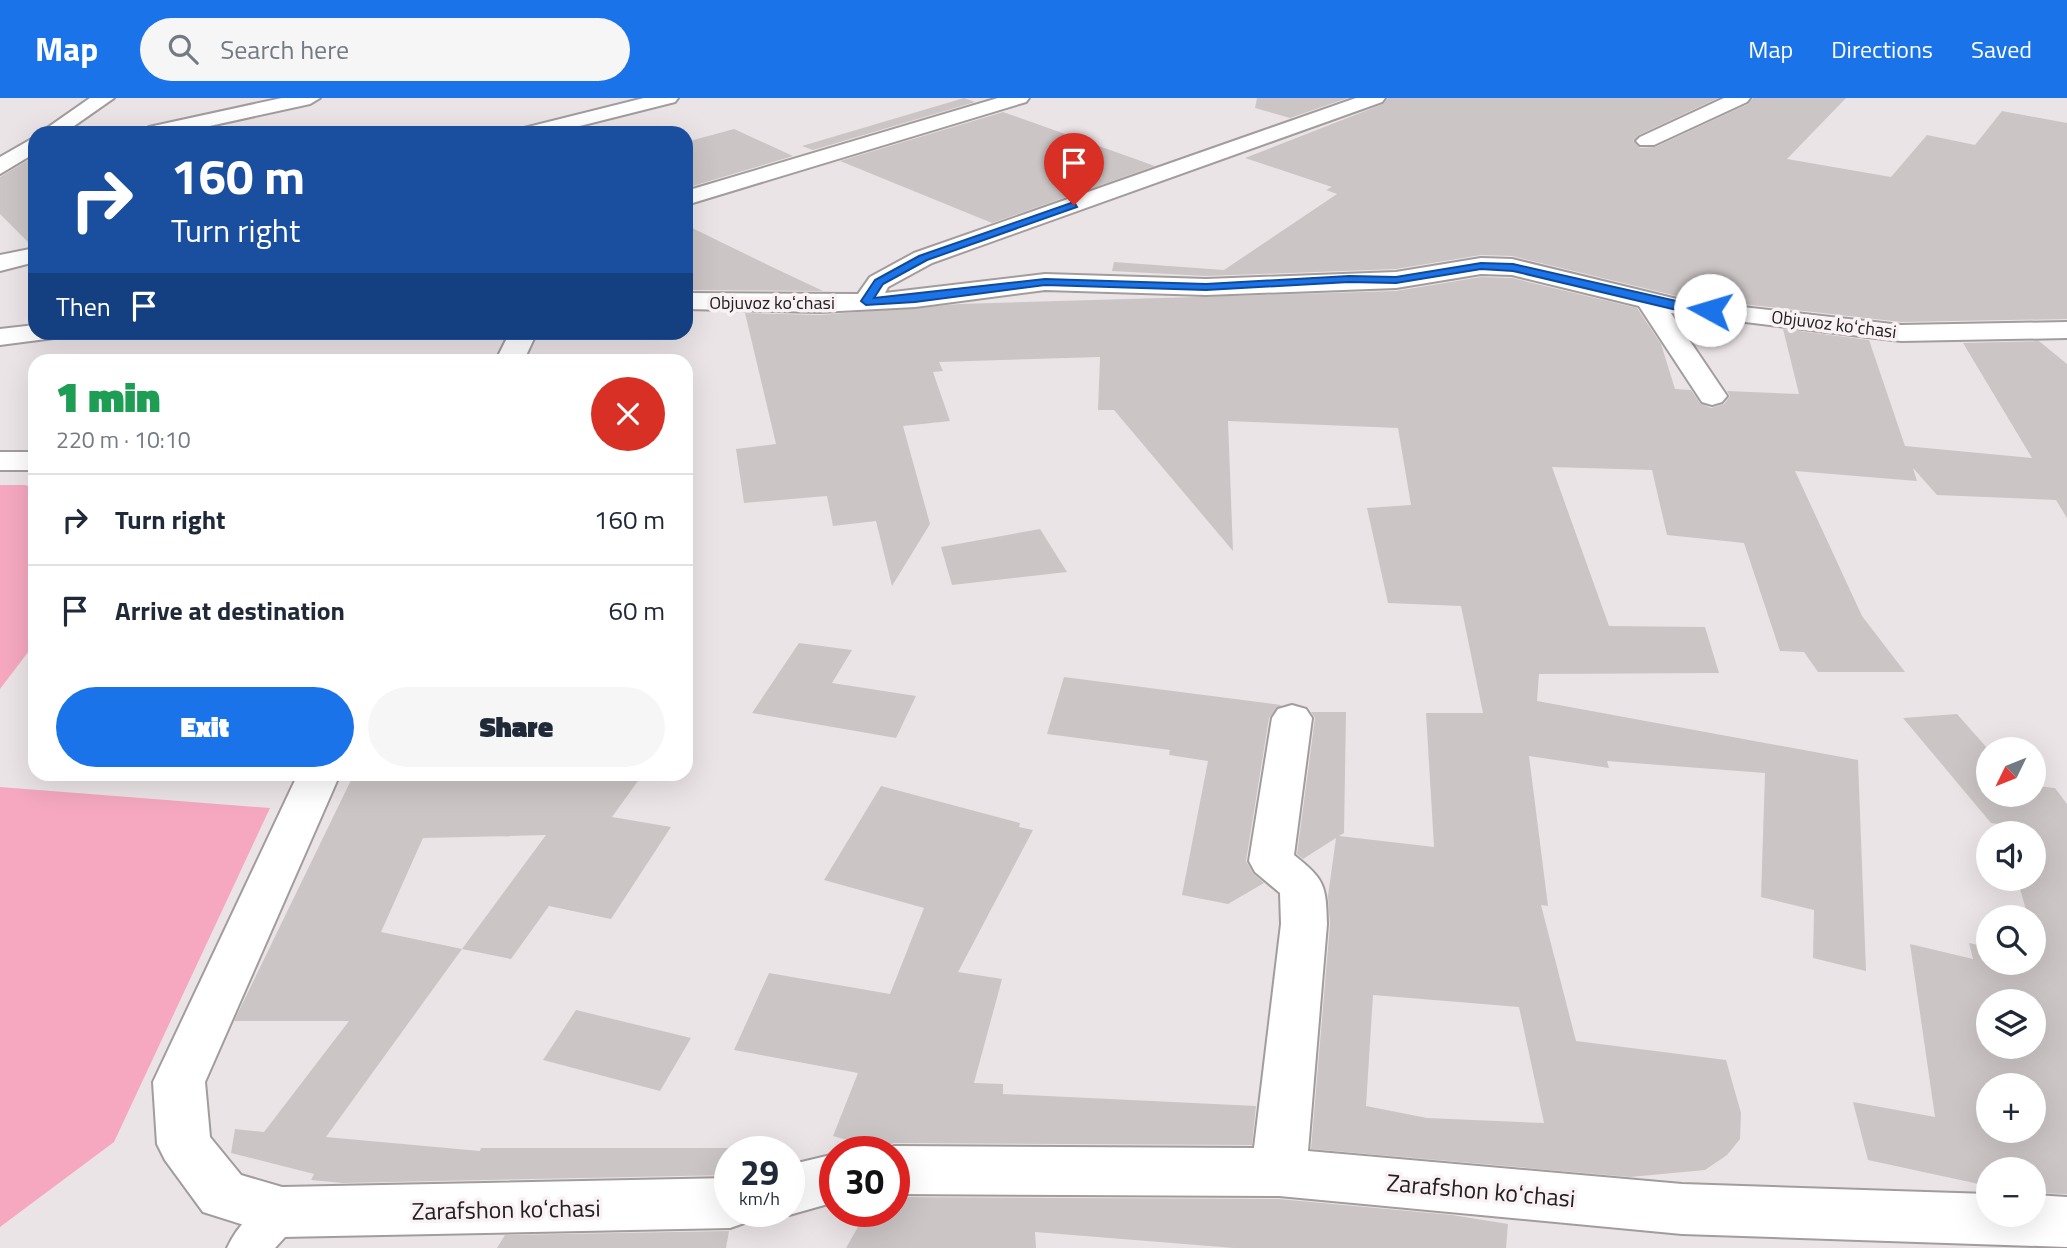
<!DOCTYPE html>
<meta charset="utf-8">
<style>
:root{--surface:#fff;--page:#f6f6f7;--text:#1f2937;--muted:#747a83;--line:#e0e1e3;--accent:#1a73e8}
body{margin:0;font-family:"Titillium Web",sans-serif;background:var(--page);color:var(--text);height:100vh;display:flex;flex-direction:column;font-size:26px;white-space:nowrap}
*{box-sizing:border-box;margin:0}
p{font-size:23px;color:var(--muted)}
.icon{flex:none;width:38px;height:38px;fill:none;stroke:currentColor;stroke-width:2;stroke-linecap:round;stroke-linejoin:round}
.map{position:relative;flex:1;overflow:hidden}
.drawer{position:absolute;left:28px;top:256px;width:665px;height:427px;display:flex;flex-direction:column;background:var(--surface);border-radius:21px;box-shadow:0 7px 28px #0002}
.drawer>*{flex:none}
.banner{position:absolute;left:28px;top:28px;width:665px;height:214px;border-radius:21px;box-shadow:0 7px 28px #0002;background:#1a4fa0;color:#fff;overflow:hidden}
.needle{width:46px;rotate:227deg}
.buttons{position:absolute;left:1976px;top:639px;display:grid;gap:14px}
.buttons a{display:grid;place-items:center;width:70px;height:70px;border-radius:50%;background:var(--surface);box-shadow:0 7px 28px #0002;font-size:35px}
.speed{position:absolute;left:714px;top:1038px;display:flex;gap:14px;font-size:35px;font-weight:700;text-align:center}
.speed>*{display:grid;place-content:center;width:91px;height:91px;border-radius:50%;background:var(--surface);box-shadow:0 7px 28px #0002;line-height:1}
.speed small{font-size:18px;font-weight:400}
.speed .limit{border:10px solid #d22;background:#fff;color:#111}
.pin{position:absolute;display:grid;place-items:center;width:60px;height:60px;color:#fff;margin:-72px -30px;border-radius:50% 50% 50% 0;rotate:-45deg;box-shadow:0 0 7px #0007}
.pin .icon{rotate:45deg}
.me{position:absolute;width:77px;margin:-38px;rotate:276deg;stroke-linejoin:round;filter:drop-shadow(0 0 5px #0008)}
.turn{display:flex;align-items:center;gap:24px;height:147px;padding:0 28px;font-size:32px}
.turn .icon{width:91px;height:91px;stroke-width:2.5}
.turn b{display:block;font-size:49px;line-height:60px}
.then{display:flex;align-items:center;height:66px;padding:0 28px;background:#0003;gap:14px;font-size:26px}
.round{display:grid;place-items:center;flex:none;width:74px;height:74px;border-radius:37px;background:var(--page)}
.overview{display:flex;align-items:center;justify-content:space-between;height:119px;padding:0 28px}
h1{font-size:42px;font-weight:800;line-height:52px;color:#1e9e55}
.primary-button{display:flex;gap:14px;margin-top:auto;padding:14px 28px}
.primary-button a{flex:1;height:80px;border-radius:42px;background:var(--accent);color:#fff;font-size:28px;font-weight:800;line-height:80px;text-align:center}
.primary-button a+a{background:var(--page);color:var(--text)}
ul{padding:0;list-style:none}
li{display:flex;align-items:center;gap:21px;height:91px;padding:0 28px;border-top:2px solid var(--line)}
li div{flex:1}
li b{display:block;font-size:26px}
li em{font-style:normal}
header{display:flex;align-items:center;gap:42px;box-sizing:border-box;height:98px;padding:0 35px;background:var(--accent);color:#fff}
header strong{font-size:33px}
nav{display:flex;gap:38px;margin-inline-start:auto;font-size:24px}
.search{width:490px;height:63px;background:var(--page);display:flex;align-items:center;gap:18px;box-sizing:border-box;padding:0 24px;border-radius:38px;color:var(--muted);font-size:26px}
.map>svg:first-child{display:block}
.green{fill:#f5a8c0}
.building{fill:#ccc5c6;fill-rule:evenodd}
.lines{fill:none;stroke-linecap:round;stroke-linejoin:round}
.service-casing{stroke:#a39c9d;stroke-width:4}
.minor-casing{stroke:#a39c9d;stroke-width:4}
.service{fill:#fff;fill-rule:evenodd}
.minor{fill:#fff;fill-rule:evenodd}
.route{fill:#1a73e8;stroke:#114b97;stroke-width:2}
.labels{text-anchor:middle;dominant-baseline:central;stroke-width:7;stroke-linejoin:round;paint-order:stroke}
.far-street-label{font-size:18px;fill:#222020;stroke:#f9f1f3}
.near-street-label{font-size:24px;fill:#222020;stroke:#f9f1f3}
</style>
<header>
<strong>Map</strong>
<div class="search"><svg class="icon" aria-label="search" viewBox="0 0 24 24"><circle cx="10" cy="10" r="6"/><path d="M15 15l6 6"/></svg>Search here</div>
<nav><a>Map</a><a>Directions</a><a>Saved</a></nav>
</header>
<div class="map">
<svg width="2067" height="1150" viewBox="0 0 2067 1150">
<rect width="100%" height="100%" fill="#ebe4e6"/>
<g class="green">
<polygon points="0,387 26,387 35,393 35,545 0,591"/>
<polygon points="0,689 270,710 114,1044 0,1129"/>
</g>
<g class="building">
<polygon points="964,0 975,4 813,52 802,48"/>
<polygon points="1257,0 1348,0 1290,20 1255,10"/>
<polygon points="1388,0 1718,0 1639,37 1633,43 1640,50 1655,49 1748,6 1753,0 1846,0 1787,61 1891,79 1927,37 1975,47 2002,13 2067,25 2067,221 1901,224 1681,199 1512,158 1481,157 1396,171 1206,178 1112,173 1114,164 1224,172 1337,96 1326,92 1332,89 1245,60 1383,6"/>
<polygon points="1003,14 1155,68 992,125 840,63"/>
<polygon points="734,31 793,58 686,90 686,44"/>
<polygon points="35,58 35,148 32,148 0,116 0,79"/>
<polygon points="686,127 770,168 823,193 686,192"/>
<path d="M1481,179L1512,180L1637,210L1661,246L1675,291L1691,292L1700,305L1711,310L1724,306L1730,298L1727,293L1799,296L1783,231L1869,242L1905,348L2032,360L1963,245L2039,243L2067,266V420L2056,402L1937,397L1913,370L1917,383L1795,373L1862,518L1905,574H1818L1804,554L1780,553L1744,445L1667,437L1652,372L1552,369L1609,528L1705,529L1719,575L1539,576L1537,603L1858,662L1866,873L1813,860L1814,812L1761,799L1765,675L1607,663L1609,670L1529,658L1548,808L1541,807L1576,943L1726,962L1741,1015L1740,1041L1727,1057L1705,1072L1630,1079L1311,1051L1330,826L1328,798L1336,740L1303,761L1297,756L1315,620L1311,614H1346L1344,735L1339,738L1434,749L1426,615H1483L1461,508L1388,505L1367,410L1411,407L1398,330L1228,323L1233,453L1114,312H1098L1100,259L939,264L943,273L933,274L950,323L903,328L930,426L892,488L876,423L833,428L827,398L744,405L736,351L776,346L745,215L820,217L960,206L1396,193ZM1373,897L1519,909L1544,1025L1427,1020L1366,1008Z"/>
<polygon points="1040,431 1067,474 952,487 941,449"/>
<polygon points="799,545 852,552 832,585 916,598 896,640 752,615"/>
<polygon points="1064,579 1281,607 1269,620 1246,763 1253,775 1264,785 1228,806 1182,797 1208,663 1169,657 1170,652 1047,636"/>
<path d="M1957,616L1988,651V696H2034V688L2055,690L2067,706V1096L2034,1095V1071H1988V1088L1868,1062L1853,1004L1935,1019L1910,846L1973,861L1969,845L1988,849V864H2034V859L2040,861L2034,837V819H2028L2017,780H2034V735H2001L1998,726L1991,725L1903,620ZM1988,903H2034V948H1988ZM1988,987H2034V1032H1988Z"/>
<path d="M354,676H643L612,719L671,729L611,821L549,808L511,861L462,851L326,1039L480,1053L481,1050H730V1077L343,1085L311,1082L314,1076L231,1055L235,1031L264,1034L349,923H234ZM546,737L462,851L381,834L423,740Z"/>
<polygon points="881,688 1020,725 1019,729 1033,732 958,874 1002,881 974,985 1003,986 1003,996 1256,1008 1252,1047 894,1045 881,1050 846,1050 847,1042 833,1038 858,975 734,952 769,875 890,896 924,810 824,782"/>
<polygon points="576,912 691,940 660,993 543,962"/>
<polygon points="894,1099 1279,1101 1452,1117 1508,1126 1506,1150 1234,1150 1035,1134 1036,1150 846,1150 867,1113 894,1113"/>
<polygon points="729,1133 726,1150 497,1150 505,1137"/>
</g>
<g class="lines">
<g class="service-casing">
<path id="service" d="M282,1096L296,1101L302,1114L296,1127L275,1150H227C237,1128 259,1104 282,1096Z"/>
</g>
<g class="minor-casing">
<g id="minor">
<polygon points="90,0 114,0 64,35 40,35"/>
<polygon points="282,0 320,0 310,6 178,35 139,35 149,29"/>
<polygon points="644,0 678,0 675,4 552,35 517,35 520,31"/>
<polygon points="998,0 1029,0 1026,4 686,107 686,93"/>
<polygon points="1356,0 1385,0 1382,4 932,165 888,189 885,195 1045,176 1206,181 1396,174 1481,160 1512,161 1681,202 1901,227 2067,224 2067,240 1901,243 1671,215 1727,298 1722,304 1712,307 1702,304 1639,208 1512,177 1481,176 1396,190 1206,197 1045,192 915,209 820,214 686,211 686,195 858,196 870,179 914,155"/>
<polygon points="1724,0 1750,0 1747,4 1654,47 1640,47 1636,43 1640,39"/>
<polygon points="35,39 35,55 0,76 0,59"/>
<polygon points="35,150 35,164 0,173 0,157"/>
<polygon points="35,227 35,234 57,234 54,240 0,247 0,231"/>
<polygon points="510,234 537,234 524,262 496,262"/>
<rect x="0" y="354" width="35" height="18"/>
<path d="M1292,607L1306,611L1312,620L1294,757C1325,782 1326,787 1327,826L1308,1053L1682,1086L1988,1096V1116H2034V1097L2067,1099V1149L1682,1136L1279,1098L894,1096V1054H879L894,1048L1254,1050L1281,826L1280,795L1255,774L1249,763L1272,620L1278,611Z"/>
<polygon points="298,676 340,676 205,984 210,1039 241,1077 282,1089 730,1080 730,1113 754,1113 750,1123 730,1130 282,1139 203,1114 165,1062 157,1046 153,984"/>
<polygon points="835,1056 835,1104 789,1117 779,1113 789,1113 789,1067"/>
</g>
</g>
<use href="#service" class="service"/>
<use href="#minor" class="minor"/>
</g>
<polygon class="route" points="1074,104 1077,109 927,162 883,186 874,200 1045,181 1206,186 1349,178 1396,179 1481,165 1513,166 1716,212 1710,216 1681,213 1513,173 1481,171 1396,185 1349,184 1206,192 1045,187 915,204 866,207 861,203 875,182 919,158"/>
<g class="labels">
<g class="far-street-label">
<text x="772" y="204">Objuvoz koʻchasi</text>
<text transform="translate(1834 226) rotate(7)">Objuvoz koʻchasi</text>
</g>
<g class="near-street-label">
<text transform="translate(1481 1092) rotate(5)">Zarafshon koʻchasi</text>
<text transform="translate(506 1111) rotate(-1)">Zarafshon koʻchasi</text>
</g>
</g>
</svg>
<div class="buttons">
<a><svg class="needle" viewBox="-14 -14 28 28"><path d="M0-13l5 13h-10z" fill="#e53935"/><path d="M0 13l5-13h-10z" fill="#747a83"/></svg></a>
<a><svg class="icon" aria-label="sound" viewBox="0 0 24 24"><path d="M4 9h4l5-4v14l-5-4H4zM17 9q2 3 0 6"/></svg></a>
<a><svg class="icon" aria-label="search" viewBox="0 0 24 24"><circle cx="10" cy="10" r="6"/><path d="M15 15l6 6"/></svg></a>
<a><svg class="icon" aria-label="layers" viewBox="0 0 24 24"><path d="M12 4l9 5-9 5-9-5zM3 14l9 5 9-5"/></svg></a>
<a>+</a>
<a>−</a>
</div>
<div class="speed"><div>29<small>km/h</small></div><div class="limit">30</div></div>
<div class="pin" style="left:1074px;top:107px;background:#d93025"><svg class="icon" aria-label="arrive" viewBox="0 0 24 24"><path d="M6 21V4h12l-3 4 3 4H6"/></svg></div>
<svg class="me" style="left:1710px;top:212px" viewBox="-20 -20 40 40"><circle r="19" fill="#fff"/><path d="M0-13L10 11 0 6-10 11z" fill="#1a73e8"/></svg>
<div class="banner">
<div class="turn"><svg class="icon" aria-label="right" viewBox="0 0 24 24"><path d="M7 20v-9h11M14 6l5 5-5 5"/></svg><div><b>160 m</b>Turn right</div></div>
<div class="then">Then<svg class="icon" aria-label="arrive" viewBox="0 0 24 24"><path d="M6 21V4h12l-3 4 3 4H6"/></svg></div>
</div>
<section class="drawer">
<div class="overview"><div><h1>1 min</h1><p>220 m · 10:10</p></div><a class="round" style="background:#d93025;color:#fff"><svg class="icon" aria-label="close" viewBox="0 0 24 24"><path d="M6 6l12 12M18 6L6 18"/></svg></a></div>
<ul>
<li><svg class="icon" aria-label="right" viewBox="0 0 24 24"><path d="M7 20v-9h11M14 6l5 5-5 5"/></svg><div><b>Turn right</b></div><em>160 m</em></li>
<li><svg class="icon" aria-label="arrive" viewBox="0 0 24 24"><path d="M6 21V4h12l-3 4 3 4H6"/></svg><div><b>Arrive at destination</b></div><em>60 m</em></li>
</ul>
<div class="primary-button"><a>Exit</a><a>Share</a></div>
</section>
</div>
